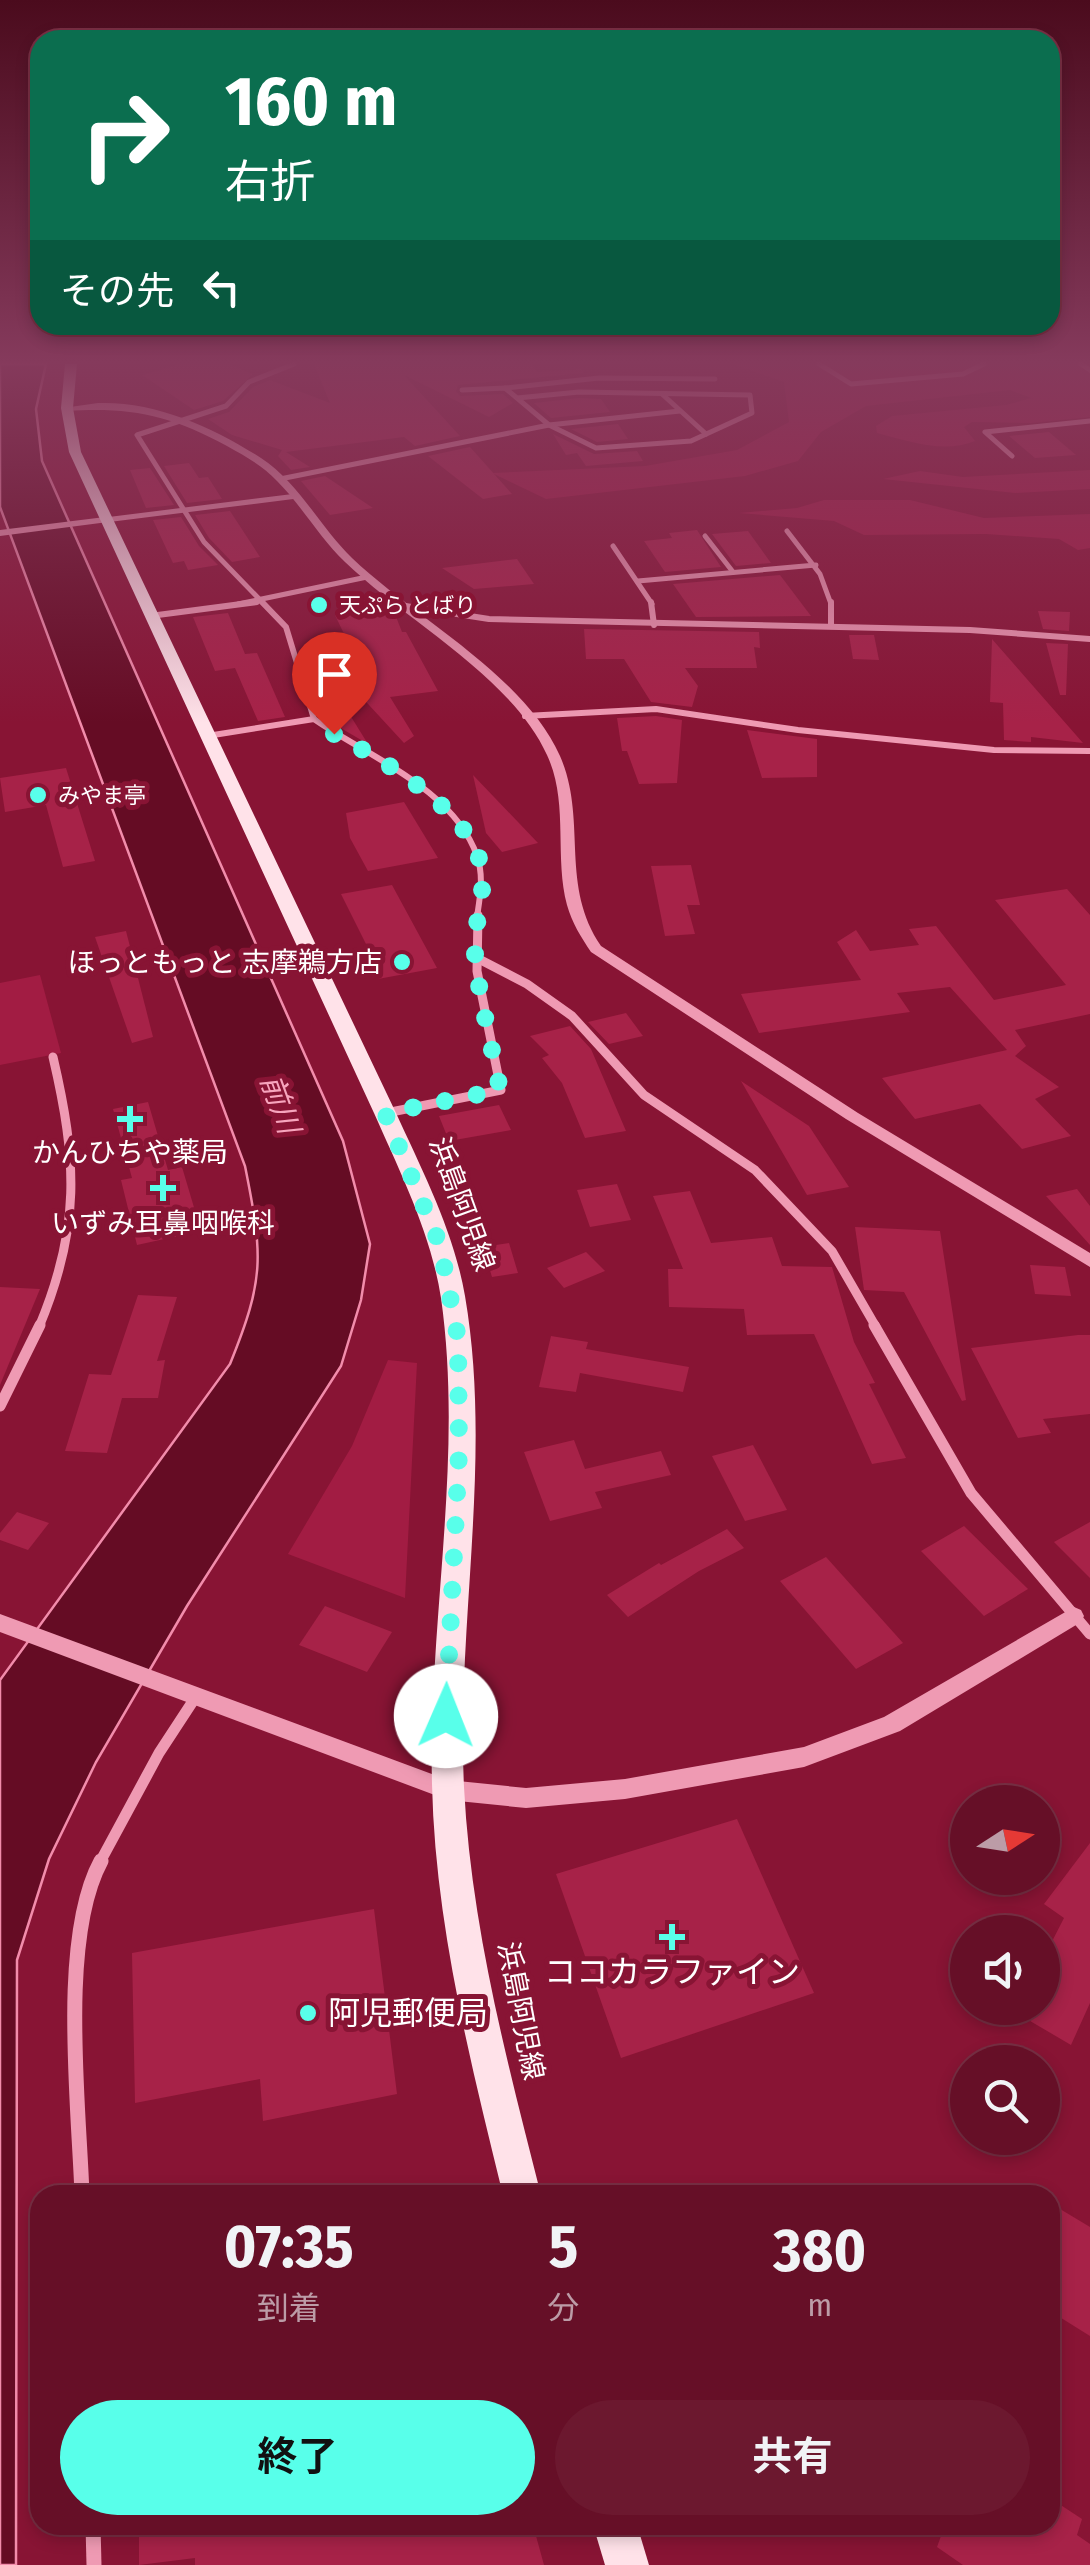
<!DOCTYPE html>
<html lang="ja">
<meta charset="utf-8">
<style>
:root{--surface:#660f27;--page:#6c182f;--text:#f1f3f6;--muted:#bc9ca7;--line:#792f44;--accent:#58ffea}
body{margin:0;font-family:"Fira Sans Condensed","Noto Sans JP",sans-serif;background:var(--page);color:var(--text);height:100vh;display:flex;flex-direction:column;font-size:38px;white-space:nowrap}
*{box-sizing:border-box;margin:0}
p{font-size:32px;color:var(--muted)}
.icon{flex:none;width:55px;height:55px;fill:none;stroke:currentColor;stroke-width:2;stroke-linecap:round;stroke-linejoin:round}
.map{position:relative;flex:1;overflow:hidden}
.side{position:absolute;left:30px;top:2185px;width:1030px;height:350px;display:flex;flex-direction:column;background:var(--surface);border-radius:30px;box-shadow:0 5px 15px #0003,0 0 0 2px var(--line)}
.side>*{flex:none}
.banner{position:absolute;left:30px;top:30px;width:1030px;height:305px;border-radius:30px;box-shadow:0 5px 15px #0003,0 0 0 2px var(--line);background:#0b6e4f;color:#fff;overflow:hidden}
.needle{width:65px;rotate:78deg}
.tools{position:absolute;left:950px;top:1785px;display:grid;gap:20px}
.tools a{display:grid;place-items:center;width:110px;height:110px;border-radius:50%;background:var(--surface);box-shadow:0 5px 15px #0003,0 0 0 2px var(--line);font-size:50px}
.pin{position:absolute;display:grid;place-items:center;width:85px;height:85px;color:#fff;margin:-102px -42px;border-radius:50% 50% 50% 0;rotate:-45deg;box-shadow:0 0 10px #0007}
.pin .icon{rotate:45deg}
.me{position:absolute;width:110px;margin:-55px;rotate:1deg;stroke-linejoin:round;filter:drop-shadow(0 0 8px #0008)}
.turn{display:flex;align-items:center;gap:35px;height:210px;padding:0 30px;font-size:45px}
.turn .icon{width:130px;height:130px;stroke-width:2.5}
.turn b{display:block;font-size:70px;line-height:85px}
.then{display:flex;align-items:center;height:95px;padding:0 30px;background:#0003;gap:20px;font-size:38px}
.eta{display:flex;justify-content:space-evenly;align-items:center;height:170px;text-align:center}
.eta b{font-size:60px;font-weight:700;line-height:70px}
.cta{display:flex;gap:20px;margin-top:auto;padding:20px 30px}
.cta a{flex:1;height:115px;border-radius:60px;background:var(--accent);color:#111;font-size:40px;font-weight:700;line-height:115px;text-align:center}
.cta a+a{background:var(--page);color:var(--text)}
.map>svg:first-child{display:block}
.green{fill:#a21c43}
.water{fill:#650c24;stroke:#f28cab;stroke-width:2.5}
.building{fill:#a72248}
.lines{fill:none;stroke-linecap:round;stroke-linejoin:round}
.minor-far4{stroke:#ef9ab3;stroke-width:5}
.minor-far3{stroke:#ef9ab3;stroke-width:6}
.minor-far2{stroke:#ef9ab3;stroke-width:9}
.minor-far1{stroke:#ef9ab3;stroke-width:11}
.minor{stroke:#ef9ab3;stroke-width:15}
.tertiary{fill:#ef9ab3;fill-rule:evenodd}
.primary{fill:#ffe2e9;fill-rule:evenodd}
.route{stroke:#58ffea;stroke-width:18;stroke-dasharray:0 32.4}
.poi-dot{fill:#58ffea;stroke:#881434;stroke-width:4}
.labels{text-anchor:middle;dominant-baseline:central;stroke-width:10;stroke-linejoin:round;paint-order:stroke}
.far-poi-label{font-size:22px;fill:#fff;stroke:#881434;text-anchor:start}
.poi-label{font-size:28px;fill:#fff;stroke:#881434}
.street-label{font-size:28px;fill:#fff;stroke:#881434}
.water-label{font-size:30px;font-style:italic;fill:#f7a5bd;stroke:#881434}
.near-poi-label{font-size:32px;fill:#fff;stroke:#881434}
</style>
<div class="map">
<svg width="1090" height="2565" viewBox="0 0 1090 2565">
<rect width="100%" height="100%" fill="#881434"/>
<g class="green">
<path d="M733,364H1090V417L1032,423L972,422L964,427L975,441C944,454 908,441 877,433L876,426L892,416L1006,405L1031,398L1010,390L866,406L821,432L798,461L745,476L546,499L492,473L645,466L737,450L789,422L784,382Z"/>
<polygon points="1090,470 1090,489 1015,493 883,479 920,471 963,477"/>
<polygon points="824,500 910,500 984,518 1090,514 1090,548 1078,550 1059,539 986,534 864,535 834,521 739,513 797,508"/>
<polygon points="40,975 61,1053 0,1065 0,983"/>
<polygon points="388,1360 417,1363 405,1598 288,1554 352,1446"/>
</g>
<path class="water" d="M0,364H46L36,409L42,461L343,1141L370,1244L361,1300L341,1366L187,1606L96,1762L49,1859L17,1960L16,2565H0V1680L230,1364C265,1278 263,1256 245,1166L0,507Z"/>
<g class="building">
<polygon points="180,364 228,364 253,374 223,401 194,410 142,375"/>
<polygon points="314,364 532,364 537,372 581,369 584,373 458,385 456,391 460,396 503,394 513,403 489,417 404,375 460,436 415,446 404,437 286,452 310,467 291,470 278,456 282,450 232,435 208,419 229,412 253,387 270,380 330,403"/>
<polygon points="579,398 601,399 610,412 551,418 534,403"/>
<polygon points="618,424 628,439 597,442 571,429"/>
<polygon points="1049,432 1076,455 1035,458 1009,436"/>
<polygon points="553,434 594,454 637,451 643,461 586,466 577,453 566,455"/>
<polygon points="470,447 487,466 512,494 483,499 428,456"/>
<polygon points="189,463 199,478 208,477 222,499 187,503 164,466"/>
<polygon points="150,468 174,505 146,508 130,470"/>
<polygon points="325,476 373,508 330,515 301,481"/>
<polygon points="230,511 260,557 232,562 209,538 195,515"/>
<polygon points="181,517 199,546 218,565 188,570 184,561 173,563 153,520"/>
<polygon points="697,530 721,567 665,572 644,541 672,538 669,533"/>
<polygon points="748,531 771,563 736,566 712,534"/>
<polygon points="517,559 534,584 474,589 442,568"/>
<polygon points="780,575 811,616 696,617 673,584"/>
<polygon points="393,609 402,632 406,632 438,691 390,697 414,736 404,743 345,679 365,678 335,615"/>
<polygon points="1038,611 1070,612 1069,631 1043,629"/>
<polygon points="228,613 245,654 257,653 285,717 258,721 235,668 215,671 193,617"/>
<polygon points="584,629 759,632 760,648 754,647 757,668 685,668 698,686 692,707 651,702 624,659 586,659"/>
<polygon points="849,635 874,635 879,660 853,659"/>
<polygon points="992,639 1083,743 1031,737 1031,742 1004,740 1003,703 990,702"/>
<polygon points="1046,643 1068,644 1066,695 1060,695"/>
<polygon points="325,675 368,744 332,723"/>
<polygon points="656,716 682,720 677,783 639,784 627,751 622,751 617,718"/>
<polygon points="747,730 817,739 817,777 762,778"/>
<polygon points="66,768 95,861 63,867 46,805 5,812 0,778"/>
<polygon points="473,775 538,843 502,852 486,833"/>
<polygon points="404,802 438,858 368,871 350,838 346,813"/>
<polygon points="691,865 700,905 687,905 695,934 665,936 651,866"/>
<polygon points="392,885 437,968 378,979 367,955 371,954 341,894"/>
<polygon points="1067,889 1090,915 1090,1014 1015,1030 1026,1046 1015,1056 1059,1087 1035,1099 1071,1136 1022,1149 980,1104 915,1119 882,1078 1007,1050 950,987 897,993 910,1012 759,1033 741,994 861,980 837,942 856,930 870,951 919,945 909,929 936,926 994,1000 1066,985 995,900"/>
<polygon points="126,931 153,1037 132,1043 95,937"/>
<polygon points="626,1013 643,1036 609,1044 588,1022"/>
<polygon points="570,1026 591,1049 626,1131 585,1138 562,1083 542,1058 549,1055 530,1036"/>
<polygon points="741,1081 809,1126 849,1187 807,1195"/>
<polygon points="148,1102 168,1170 182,1167 201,1231 137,1245 121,1180 132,1178 113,1109"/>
<polygon points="499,1105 511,1130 449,1141 439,1116"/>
<polygon points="617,1184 631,1220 590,1227 577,1190"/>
<polygon points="1077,1189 1090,1206 1090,1245 1046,1196"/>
<polygon points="690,1191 711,1243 772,1237 782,1266 832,1267 854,1342 875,1383 869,1384 906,1458 872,1464 814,1334 747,1335 744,1309 669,1307 668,1269 683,1269 653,1196"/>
<polygon points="855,1227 940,1231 966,1400 962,1401 904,1292 864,1290"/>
<polygon points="509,1243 518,1273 492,1277 483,1247"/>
<polygon points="586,1252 605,1271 564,1288 547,1268"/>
<polygon points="1030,1265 1065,1267 1071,1296 1035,1294"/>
<polygon points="0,1287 40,1289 0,1385"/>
<polygon points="138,1295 177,1297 157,1361 165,1360 158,1398 122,1398 107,1453 65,1451 89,1374 111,1375"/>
<polygon points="1078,1335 1090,1335 1090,1414 1043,1419 1051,1433 1018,1438 971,1348"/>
<polygon points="551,1336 588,1342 586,1349 689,1367 683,1392 580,1373 576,1392 539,1387"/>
<polygon points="574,1440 585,1469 661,1451 671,1475 595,1492 602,1508 550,1521 524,1452"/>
<polygon points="753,1445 787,1510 745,1521 712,1456"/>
<polygon points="17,1512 49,1523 28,1550 0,1540 0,1533"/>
<polygon points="1090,1522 1090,1578 1054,1542"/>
<polygon points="964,1526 1028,1589 984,1616 921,1551"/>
<polygon points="727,1529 744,1548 699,1571 628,1617 607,1595 659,1563 661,1565"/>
<polygon points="826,1557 903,1643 856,1669 780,1581"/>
<polygon points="325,1606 392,1632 367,1672 299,1645"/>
<polygon points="737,1819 814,1993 621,2058 556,1874"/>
<polygon points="1090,1843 1090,2003 1071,2045 1008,2008 1042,2008 1042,1961 1064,1918 1044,1904"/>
<polygon points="374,1909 397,2094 263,2121 260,2079 135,2103 132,1953"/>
<polygon points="1050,2203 1090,2227 1090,2336 1050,2311"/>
<polygon points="1050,2498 1082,2519 1077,2535 1090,2544 1090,2565 963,2565 937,2547 945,2525 1050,2525"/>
<polygon points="139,2525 533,2525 544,2565 195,2565 195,2558 139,2565"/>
</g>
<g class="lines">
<g class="minor-far4">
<polyline points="819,364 851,384 963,374 984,364"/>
<polyline points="1081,364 1090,370"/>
<polyline points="505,388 599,378 715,379"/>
<polyline points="462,390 505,388 549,425 596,448 691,441 752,413 750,395 579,392 517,398"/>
<polyline points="662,394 706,434"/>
<polyline points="1012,456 985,432 1090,421"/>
<polyline points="280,479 549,425 680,411"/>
<polyline points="105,520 297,496"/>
<polyline points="787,531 820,574 831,604"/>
<polyline points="705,536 733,572"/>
<polyline points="613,546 652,604"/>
<polyline points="638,581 816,565"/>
<polyline points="238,604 367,577"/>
<polyline points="264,604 204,542 137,435 226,406 249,382 294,364"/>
</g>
<g class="minor-far3">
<path d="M262,602L286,627L314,719C367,756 454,789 477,856C484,876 480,897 477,917"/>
<polyline points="651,602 654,625"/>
<polyline points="831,602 831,626"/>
<polyline points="399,605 489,619 970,630 1090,639"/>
<polyline points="150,616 257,602"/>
<polyline points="525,716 656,709 798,730 994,750 1090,751"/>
<polyline points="207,736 314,719"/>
</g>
<g class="minor-far2">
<polyline points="475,957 527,984 572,1016 644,1095 755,1170 832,1251 876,1327"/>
<polyline points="386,1113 501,1090 477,971 478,915"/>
<path d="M39,1327C81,1227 77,1160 53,1057"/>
</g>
<g class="minor-far1">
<polyline points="874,1325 971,1493 1090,1634"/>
<polyline points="0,1406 40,1325"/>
<polyline points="99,1864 159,1753 195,1698"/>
</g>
<g class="minor">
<path d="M82,2195C79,2105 59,1938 101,1861"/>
<polyline points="93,2525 94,2565"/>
</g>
<g class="tertiary">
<path d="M98,403C155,401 213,427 261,458C299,483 320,527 352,558C416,619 524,675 560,756C588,820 559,884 601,946L858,1113L1090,1253V1267L846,1119L591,952C581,937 572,923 567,905C554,856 569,802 547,755C512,677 406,621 345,562C319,537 302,506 277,481C263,466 245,456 227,446C170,415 131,407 67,411L63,408Z"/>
<polygon points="105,517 108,518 108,522 0,536 0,530"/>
<polygon points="1074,1607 1081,1610 1084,1616 1081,1622 900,1731 804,1767 625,1799 526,1808 448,1800 0,1632 0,1614 448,1780 526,1788 625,1779 804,1747 884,1717"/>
</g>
<g class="primary">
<path d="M65,364H77L73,408L81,452L396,1113C423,1172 454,1232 465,1296C493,1459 456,1624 464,1787C471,1926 507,2061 541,2195H503C470,2060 435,1923 432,1784C428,1622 464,1459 441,1298C431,1233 400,1172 374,1113L69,452L61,408Z"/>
<polygon points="593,2525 637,2525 649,2565 605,2565"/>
</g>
</g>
<linearGradient id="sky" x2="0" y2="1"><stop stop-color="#4b0b1d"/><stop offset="0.5" stop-color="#853a5c"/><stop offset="1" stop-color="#853a5c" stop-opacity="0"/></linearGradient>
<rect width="1090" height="723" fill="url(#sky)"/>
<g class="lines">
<path class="route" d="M334,734C381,759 474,811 482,871C485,899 473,926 475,954C479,999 492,1045 500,1090L385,1113L440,1245L458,1338L459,1453L446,1716"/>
</g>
<g class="poi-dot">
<circle cx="319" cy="605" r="10"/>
<circle cx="38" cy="795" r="10"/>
<circle cx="402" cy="962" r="10"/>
<path d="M125 1104h10v10h10v10h-10v10h-10v-10h-10v-10h10z"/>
<path d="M158 1173h10v10h10v10h-10v10h-10v-10h-10v-10h10z"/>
<path d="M667 1922h10v10h10v10h-10v10h-10v-10h-10v-10h10z"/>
<circle cx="308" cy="2013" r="10"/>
</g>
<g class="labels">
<g class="far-poi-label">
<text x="339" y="605">天ぷら とばり</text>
<text x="58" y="795">みやま亭</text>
</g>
<g class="poi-label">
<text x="382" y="962" text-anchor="end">ほっともっと 志摩鵜方店</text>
<text x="130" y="1152">かんひちや薬局</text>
<text x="163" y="1223">いずみ耳鼻咽喉科</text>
</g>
<g class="street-label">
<text transform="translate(462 1204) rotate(70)">浜島阿児線</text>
<text transform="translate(521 2011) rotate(79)">浜島阿児線</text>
</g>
<g class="water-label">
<text transform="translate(280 1104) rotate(70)">前川</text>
</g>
<g class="near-poi-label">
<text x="672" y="1972">ココカラファイン</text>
<text x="328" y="2013" text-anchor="start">阿児郵便局</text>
</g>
</g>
</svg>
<div class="tools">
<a><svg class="needle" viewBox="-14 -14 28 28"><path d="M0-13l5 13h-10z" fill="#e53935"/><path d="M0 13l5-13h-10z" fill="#bc9ca7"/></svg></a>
<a><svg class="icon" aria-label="sound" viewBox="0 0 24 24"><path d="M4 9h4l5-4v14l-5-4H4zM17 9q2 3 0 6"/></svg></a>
<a><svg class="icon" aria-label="search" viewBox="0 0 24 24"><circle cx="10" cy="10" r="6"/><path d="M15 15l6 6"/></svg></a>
</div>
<div class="pin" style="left:334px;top:734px;background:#d93025"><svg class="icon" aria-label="arrive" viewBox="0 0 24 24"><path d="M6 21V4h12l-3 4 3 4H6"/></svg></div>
<svg class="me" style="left:446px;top:1716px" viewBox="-20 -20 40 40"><circle r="19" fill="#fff"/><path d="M0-13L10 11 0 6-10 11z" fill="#58ffea"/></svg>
<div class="banner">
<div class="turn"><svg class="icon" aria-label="right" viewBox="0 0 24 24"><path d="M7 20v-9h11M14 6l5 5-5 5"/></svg><div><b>160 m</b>右折</div></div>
<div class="then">その先<svg class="icon" aria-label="left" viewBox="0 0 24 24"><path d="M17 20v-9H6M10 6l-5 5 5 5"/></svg></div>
</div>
<section class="side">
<div class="eta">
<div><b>07:35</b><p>到着</p></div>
<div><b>5</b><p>分</p></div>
<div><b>380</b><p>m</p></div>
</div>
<div class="cta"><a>終了</a><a>共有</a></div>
</section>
</div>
